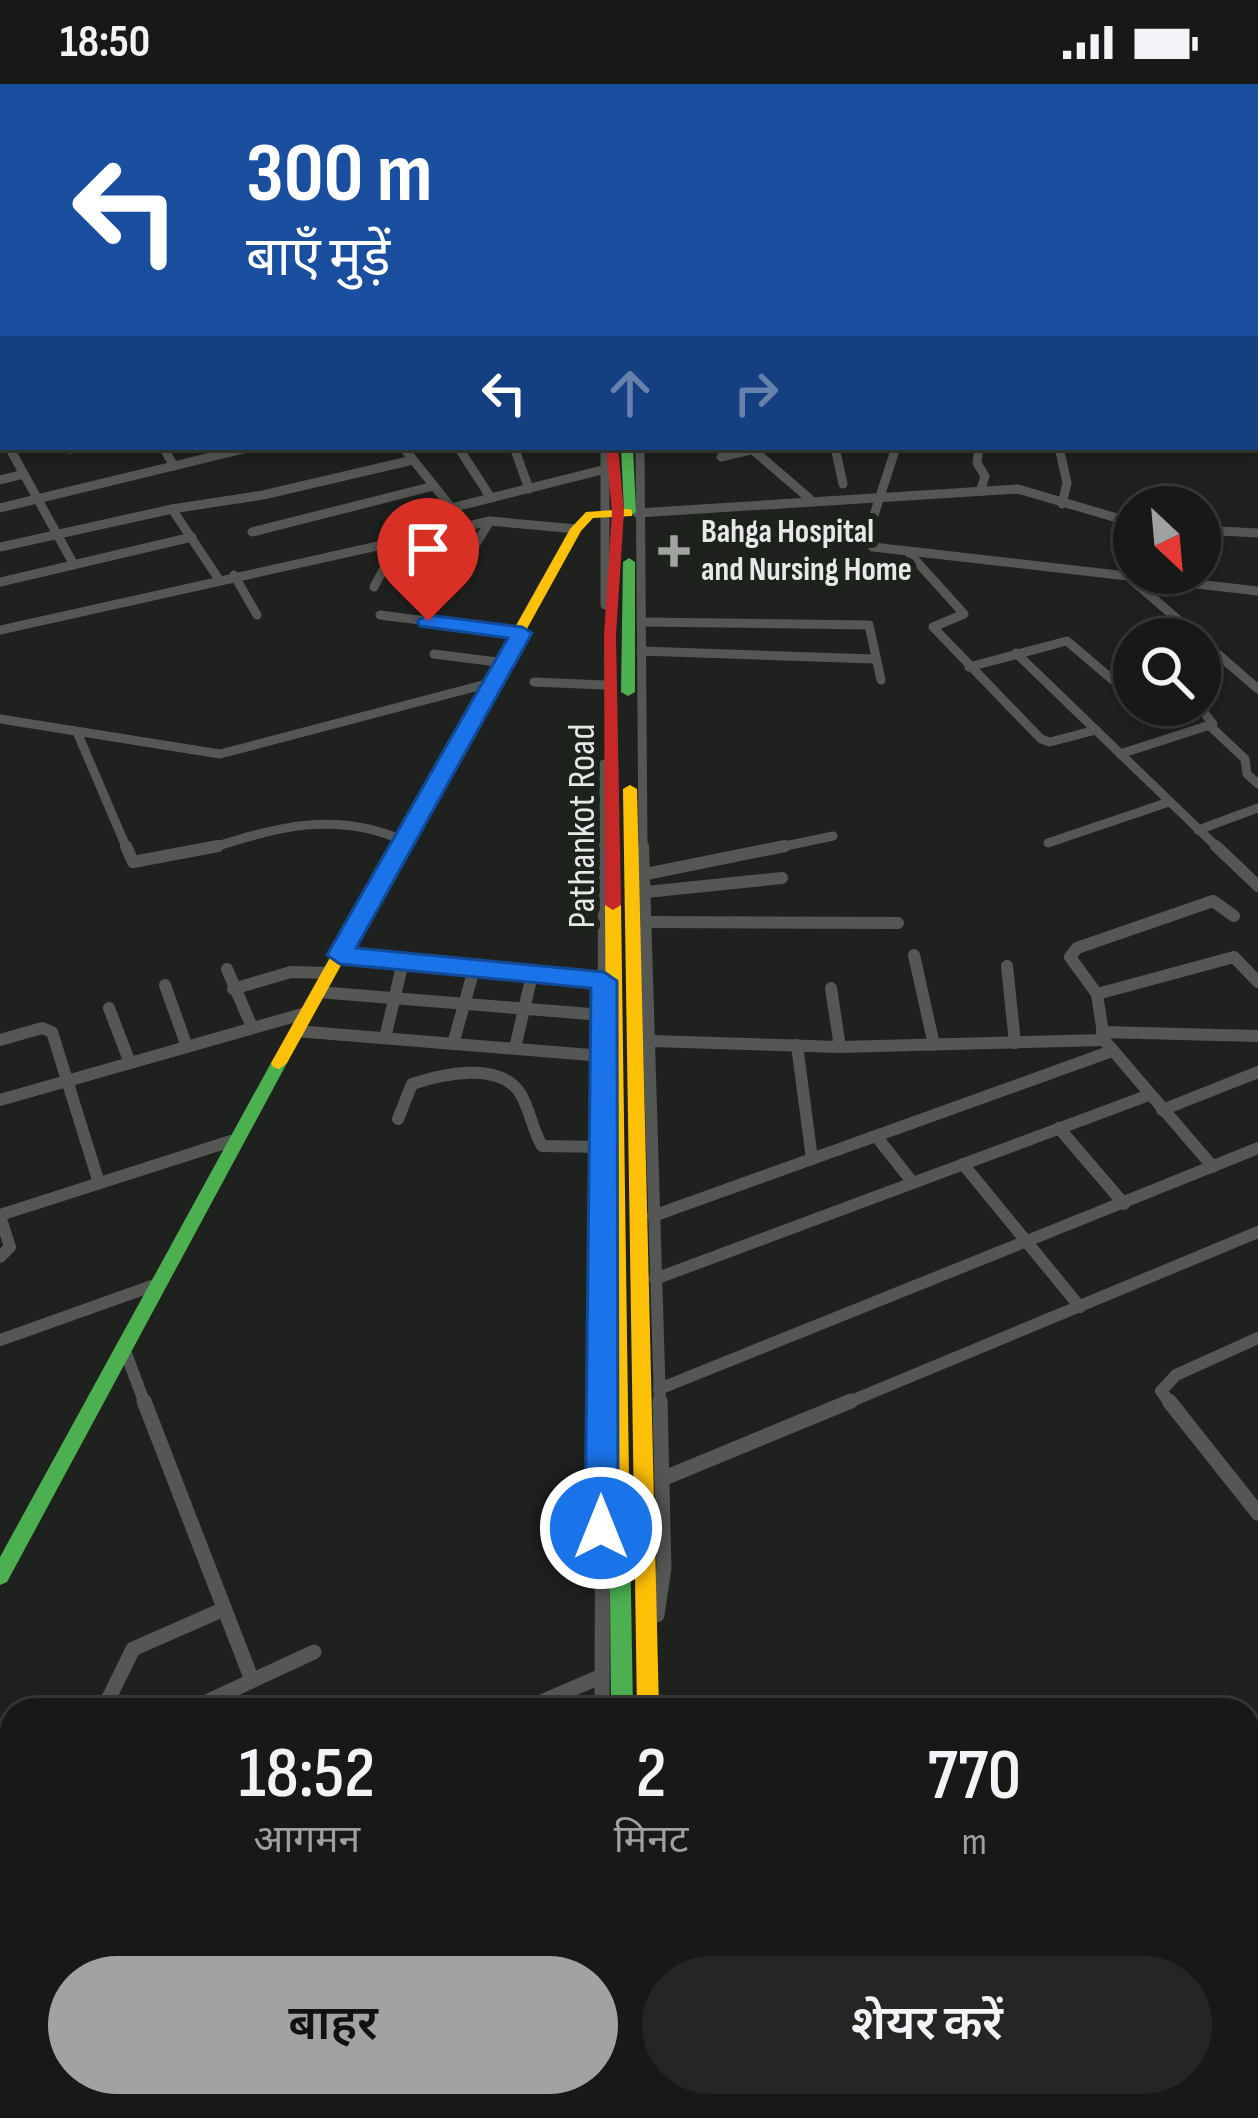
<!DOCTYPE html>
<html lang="hi">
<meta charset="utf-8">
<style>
:root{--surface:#171916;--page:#242623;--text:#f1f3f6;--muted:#9ea0a1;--line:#363835;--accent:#a0a3a0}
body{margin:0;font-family:"Sofia Sans Condensed","Noto Sans Devanagari",sans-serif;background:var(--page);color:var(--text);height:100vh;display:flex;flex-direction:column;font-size:45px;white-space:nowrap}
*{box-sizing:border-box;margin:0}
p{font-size:39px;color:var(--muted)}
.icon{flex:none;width:66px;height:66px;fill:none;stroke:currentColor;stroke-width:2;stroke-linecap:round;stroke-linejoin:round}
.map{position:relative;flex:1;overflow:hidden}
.side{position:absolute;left:0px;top:1614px;width:1260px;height:420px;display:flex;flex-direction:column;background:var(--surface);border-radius:36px 36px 0 0;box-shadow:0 6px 18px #0003,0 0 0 3px var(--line)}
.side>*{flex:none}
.hud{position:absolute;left:0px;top:0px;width:1260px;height:366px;box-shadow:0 6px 18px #0003,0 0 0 3px var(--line);background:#1a4fa0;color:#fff;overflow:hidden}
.needle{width:78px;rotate:154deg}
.controls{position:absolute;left:1113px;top:402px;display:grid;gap:24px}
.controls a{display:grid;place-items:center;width:108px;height:108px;border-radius:50%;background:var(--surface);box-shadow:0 6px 18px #0003,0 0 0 3px var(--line);font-size:60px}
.pin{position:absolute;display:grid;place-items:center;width:102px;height:102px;color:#fff;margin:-123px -51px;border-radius:50% 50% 50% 0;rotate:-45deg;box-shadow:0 0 12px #0007}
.pin .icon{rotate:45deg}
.me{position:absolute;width:132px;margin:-66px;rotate:0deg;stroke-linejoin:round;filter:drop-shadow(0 0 9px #0008)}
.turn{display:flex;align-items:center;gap:42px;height:252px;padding:0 48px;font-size:54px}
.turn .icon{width:156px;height:156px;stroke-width:2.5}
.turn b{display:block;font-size:84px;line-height:102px}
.lanes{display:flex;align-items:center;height:114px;padding:0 48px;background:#0003;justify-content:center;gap:60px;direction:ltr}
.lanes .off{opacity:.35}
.eta{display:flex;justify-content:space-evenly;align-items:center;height:204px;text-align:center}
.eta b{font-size:72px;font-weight:600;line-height:84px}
.action{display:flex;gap:24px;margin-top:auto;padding:24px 48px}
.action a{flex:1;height:138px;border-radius:72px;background:var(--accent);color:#111;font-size:48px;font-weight:600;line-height:138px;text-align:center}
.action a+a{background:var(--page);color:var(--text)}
.status{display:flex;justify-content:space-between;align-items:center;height:84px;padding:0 60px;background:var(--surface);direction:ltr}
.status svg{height:33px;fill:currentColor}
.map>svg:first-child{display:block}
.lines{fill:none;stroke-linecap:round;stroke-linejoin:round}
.street-far3{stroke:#555754;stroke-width:8}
.street-far2{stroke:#555754;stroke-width:9}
.street-far1{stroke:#555754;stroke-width:12}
.street{stroke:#555754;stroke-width:15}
.fast{fill:#4caf50;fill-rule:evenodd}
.slow{fill:#ffc107;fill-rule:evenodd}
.jam{fill:#c62828;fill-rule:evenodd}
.route{fill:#1a73e8;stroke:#114b97;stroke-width:3}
.poi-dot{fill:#a0a3a0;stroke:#1e221d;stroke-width:4.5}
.labels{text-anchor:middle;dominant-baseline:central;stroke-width:12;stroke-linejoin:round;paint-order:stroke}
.far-poi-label{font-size:33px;font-weight:bold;fill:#e6e9e6;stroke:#1e221d;text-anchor:start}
.street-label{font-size:39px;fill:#e6e9e6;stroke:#1e221d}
</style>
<div class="status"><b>18:50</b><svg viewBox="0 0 49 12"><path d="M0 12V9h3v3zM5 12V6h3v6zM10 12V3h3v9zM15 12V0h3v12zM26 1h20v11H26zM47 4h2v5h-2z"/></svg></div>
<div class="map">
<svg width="1258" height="2034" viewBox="0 0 1258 2034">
<rect width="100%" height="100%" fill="#1f211e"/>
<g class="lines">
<g class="street-far3">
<polyline points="410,2 419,3"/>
<polyline points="926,3 957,0"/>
<polyline points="1140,3 1169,0"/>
<polyline points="0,144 3,149"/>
</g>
<g class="street-far2">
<polyline points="0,347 3,352"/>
<polyline points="9,363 74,481"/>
<polyline points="163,363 174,382"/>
<polyline points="403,363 466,442"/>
<polyline points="458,363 491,414"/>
<polyline points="514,363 529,405"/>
<polyline points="605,363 605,521"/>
<polyline points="640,363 643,765"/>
<polyline points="835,363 843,400"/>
<polyline points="896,363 866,456 873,463 1258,507"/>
<polyline points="979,363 977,379 985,392 981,405"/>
<polyline points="1059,363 1067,399 1062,420"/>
<polyline points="71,365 78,363"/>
<polyline points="753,366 810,415"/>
<polyline points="721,373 764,363"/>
<polyline points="0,396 24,390"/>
<polyline points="0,424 252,363"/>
<polyline points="451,424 610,384"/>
<polyline points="172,425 263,411 413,376"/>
<polyline points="637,429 1018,405 1134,439"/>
<polyline points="1200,446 1258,449"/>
<polyline points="252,448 434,402"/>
<polyline points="0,463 172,425 218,494"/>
<polyline points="1134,465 1131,495 1258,605"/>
<polyline points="909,469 964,530 933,543 1041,655 1050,658 1096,646"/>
<polyline points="234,491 257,531"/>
<polyline points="0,498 192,453"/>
<polyline points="374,503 398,457"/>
<polyline points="444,512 490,437"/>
<polyline points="380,531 522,549"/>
<polyline points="641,538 869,541 881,596"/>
<polyline points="0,546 490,437 576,445"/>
<polyline points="1145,555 1187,543"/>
<polyline points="641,567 874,575"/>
<polyline points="1016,569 1219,765"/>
<polyline points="434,570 505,579"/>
<polyline points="969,583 1067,557 1134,614"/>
<polyline points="534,598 604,601"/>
<polyline points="0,635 220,670 494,598"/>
<polyline points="1210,642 1245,675 1247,690 1258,700"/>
<polyline points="77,648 127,765"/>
<polyline points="1120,670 1213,640 1198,621"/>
<polyline points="1198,746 1258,724"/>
<polyline points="1048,759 1169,718"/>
<path d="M208,765C278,743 335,726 405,757"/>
<polyline points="604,765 604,680"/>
<polyline points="771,765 833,752"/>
</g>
<g class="street-far1">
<polyline points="126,762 133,778 218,762"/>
<polyline points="643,762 660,1320"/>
<polyline points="1216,762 1258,802"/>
<polyline points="646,790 785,762"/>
<polyline points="646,808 782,794"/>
<polyline points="647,838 898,839"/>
<polyline points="340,871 604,897"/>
<polyline points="914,871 934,961"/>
<polyline points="1007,882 1015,959"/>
<polyline points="227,885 252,943"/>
<polyline points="165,901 187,963"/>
<polyline points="831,904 840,963"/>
<polyline points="233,905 291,888 329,889"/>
<polyline points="318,908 602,931"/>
<polyline points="1097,910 1234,873 1258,898"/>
<polyline points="109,924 130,979"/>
<polyline points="296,947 603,972"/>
<polyline points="1102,948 1258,952"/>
<polyline points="385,954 403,878"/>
<polyline points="0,956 42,944 52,948 99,1099"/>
<polyline points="651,957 840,963 1104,956"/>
<polyline points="453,960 474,885"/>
<polyline points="797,961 812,1075"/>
<polyline points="515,964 532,891"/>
<polyline points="0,1016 306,929"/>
<polyline points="1162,1026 1258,988"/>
<path d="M398,1035L412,1000C442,990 499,977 520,1009C530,1025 532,1045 542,1062L604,1063"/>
<polyline points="1059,1044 1124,1120"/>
<polyline points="876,1052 913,1099"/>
<polyline points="963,1080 1080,1223"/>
<polyline points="1213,1083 1104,956 1097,910 1070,873 1077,864 1213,817 1234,832"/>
<polyline points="0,1131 231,1057"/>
<polyline points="0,1132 10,1163 0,1173"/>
<polyline points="653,1132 1112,967"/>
<polyline points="655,1195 1149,1011"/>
<polyline points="0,1256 152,1202"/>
<polyline points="124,1264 145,1320"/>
<polyline points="659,1305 1258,1064"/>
<polyline points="603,1320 604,762"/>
<polyline points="844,1320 1258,1148"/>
<polyline points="1171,1320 1161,1307 1176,1291 1258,1254"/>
</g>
<g class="street">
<polyline points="144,1317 252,1596"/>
<polyline points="1169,1317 1258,1429"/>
<polyline points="662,1395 851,1317"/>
<polyline points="657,1531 664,1484 660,1317"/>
<polyline points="103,1626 133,1565 224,1525"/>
<polyline points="189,1626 314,1568"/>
<polyline points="523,1626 602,1592"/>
<polyline points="602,1626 603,1317"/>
<polyline points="1248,1664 1258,1659"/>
<polyline points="0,1708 12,1703"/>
<polyline points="0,1790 12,1785"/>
<polyline points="1248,1874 1258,1889"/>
<polyline points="0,1905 12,1900"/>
<polyline points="1248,1984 1258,1979"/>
<polyline points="117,2022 120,2034"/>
<polyline points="606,2022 607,2034"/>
<polyline points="843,2022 843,2034"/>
<polyline points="1015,2022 1022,2034"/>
<polyline points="239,2034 267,2022"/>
</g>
<g class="fast">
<rect x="602" y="0" width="8" height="3"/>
<rect x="615" y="0" width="8" height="3"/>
<polygon points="1258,44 1258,50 1257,51 1257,45"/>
<rect x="1257" y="67" width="1" height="6"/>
<polygon points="621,363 633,363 636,428 630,432 624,428"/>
<polygon points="629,474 635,478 635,608 628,612 621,608 623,478"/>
<polygon points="279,973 287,979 7,1498 0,1501 0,1473 271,979"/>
<polygon points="619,1388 626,1390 629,1396 633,1626 611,1626 609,1396 612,1390"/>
</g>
<g class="slow">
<polygon points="84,0 133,0 143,3 94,3"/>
<rect x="0" y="4" width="3" height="6"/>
<rect x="0" y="14" width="3" height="6"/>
<rect x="1257" y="58" width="1" height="6"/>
<polygon points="628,425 632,426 632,432 593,434 581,447 287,979 279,985 273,983 271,979 570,445 586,428"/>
<polygon points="630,701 637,705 659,1626 637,1626 623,705"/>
<polygon points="613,816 621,821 629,1396 626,1402 619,1404 612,1402 609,1396 605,821"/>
<rect x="619" y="2022" width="24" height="12"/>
<polygon points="645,2022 669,2022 670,2034 646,2034"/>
</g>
<polygon class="jam" points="606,363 618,363 624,428 616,551 621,821 613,826 605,821 604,551 612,428"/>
</g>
<polygon class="route" points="428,531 522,543 532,549 356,864 604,888 617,897 618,1444 613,1454 590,1454 585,1444 591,904 340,880 327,871 508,554 420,542 417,537"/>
<path class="poi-dot" d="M668 449h12v12h12v12h-12v12h-12v-12h-12v-12h12z"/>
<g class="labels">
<g class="far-poi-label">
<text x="701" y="448">Bahga Hospital<tspan x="701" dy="38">and Nursing Home</tspan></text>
</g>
<g class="street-label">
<text transform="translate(582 742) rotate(-90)">Pathankot Road</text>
</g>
</g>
</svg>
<div class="controls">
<a><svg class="needle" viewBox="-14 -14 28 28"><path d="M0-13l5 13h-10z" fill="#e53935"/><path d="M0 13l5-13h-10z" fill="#9ea0a1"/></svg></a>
<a><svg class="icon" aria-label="search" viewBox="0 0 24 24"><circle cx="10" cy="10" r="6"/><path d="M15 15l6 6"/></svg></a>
</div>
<div class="pin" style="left:428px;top:537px;background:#d93025"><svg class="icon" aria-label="arrive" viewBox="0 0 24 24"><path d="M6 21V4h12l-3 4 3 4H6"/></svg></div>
<svg class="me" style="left:601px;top:1444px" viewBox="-20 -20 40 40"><circle r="17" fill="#1a73e8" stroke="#fff" stroke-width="3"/><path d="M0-11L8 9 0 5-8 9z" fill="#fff"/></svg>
<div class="hud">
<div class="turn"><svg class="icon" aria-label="left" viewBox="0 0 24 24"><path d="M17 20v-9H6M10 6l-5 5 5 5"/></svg><div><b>300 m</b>बाएँ मुड़ें</div></div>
<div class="lanes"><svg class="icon" aria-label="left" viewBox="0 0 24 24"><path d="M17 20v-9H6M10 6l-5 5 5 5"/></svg><svg class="icon off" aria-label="ahead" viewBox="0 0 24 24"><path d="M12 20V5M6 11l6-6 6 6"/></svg><svg class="icon off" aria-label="right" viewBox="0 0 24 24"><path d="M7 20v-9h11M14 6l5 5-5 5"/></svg></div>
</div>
<section class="side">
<div class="eta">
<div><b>18:52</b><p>आगमन</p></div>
<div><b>2</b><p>मिनट</p></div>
<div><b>770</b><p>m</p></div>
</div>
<div class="action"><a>बाहर</a><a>शेयर करें</a></div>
</section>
</div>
